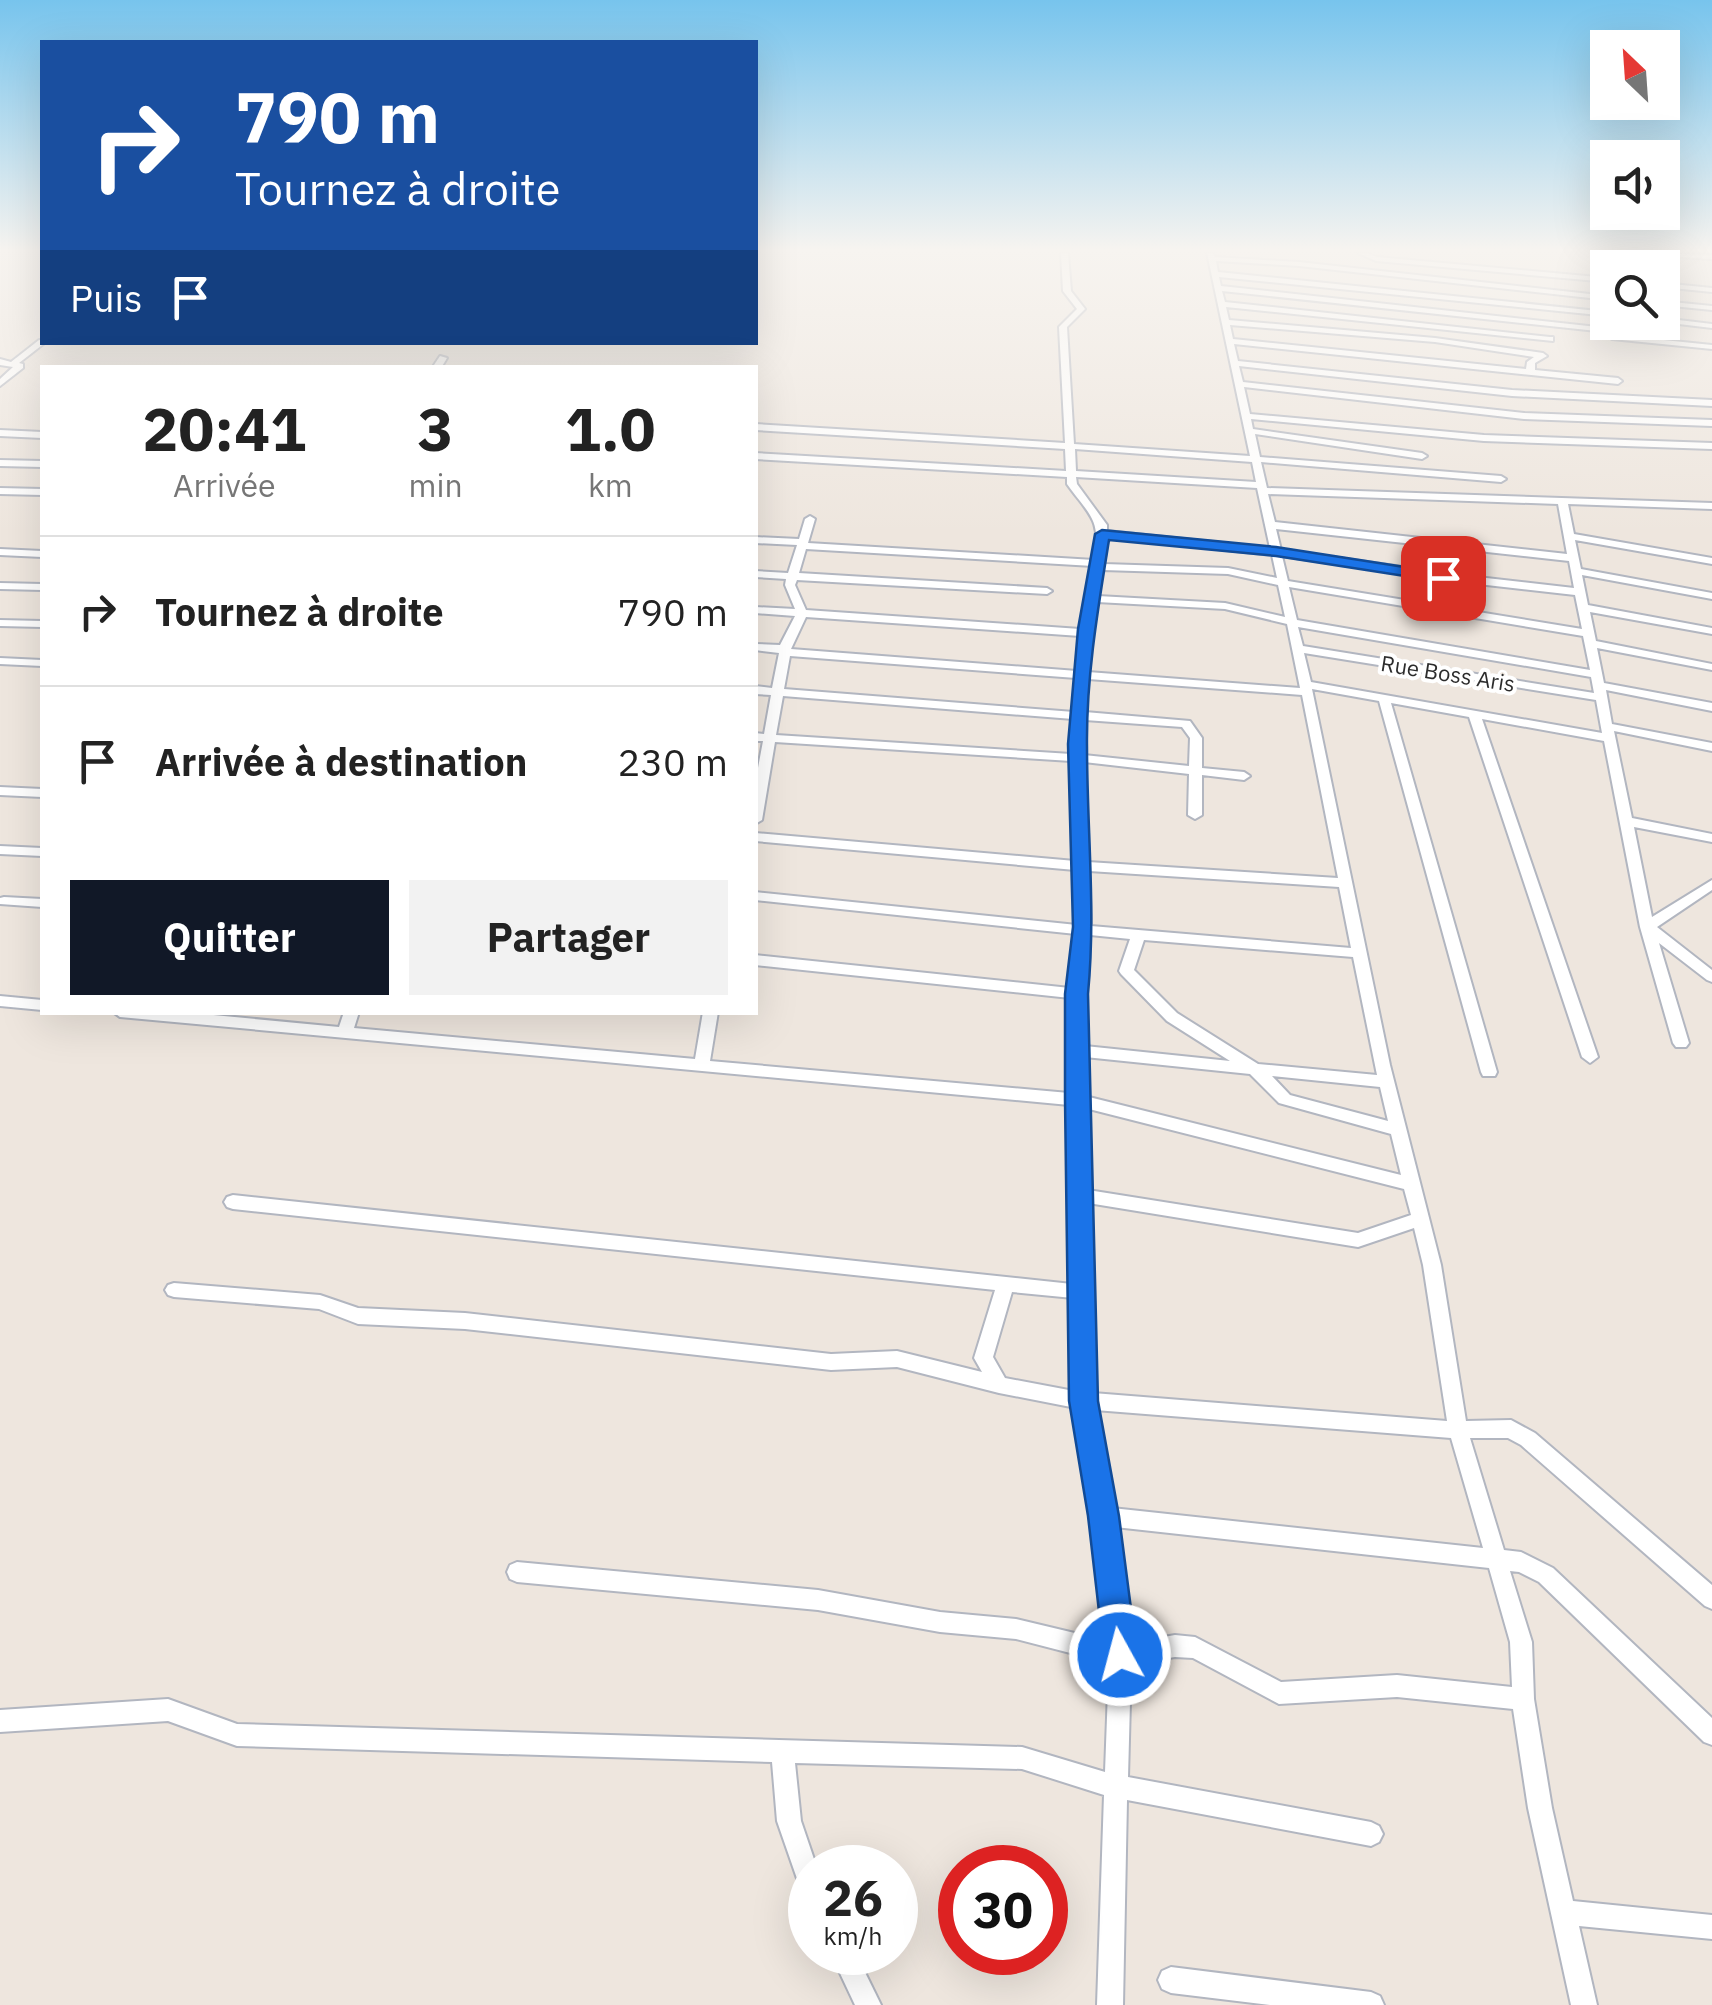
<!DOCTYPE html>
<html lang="fr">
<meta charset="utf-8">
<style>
:root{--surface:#fff;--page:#f2f2f2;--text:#222;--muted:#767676;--line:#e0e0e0;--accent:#111827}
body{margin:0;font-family:"IBM Plex Sans",sans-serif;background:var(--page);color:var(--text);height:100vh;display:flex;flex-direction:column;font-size:38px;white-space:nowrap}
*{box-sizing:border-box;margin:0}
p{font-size:32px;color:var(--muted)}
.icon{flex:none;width:55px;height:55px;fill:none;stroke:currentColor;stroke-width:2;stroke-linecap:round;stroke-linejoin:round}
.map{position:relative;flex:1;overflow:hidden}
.drawer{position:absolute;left:40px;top:365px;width:718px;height:650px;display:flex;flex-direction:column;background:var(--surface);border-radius:0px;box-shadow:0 10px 40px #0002}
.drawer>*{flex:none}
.banner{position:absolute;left:40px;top:40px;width:718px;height:305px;border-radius:0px;box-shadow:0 10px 40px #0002;background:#1a4fa0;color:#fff;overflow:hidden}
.needle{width:65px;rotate:335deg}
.buttons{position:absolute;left:1590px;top:30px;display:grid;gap:20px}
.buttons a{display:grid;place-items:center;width:90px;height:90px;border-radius:0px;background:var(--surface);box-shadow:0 10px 40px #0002;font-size:50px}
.speed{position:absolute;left:788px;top:1845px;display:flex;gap:20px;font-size:50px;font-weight:700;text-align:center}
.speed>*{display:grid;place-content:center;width:130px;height:130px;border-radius:50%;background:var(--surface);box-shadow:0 10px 40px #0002;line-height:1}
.speed small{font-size:25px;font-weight:400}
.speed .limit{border:15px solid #d22;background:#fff;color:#111}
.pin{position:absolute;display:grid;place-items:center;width:85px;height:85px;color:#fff;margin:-42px;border-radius:20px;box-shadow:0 5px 15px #0006}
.me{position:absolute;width:110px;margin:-55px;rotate:353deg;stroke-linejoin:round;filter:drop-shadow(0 0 8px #0008)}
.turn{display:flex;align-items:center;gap:35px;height:210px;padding:0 30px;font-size:45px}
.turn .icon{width:130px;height:130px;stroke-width:2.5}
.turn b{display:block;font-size:70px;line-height:85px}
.then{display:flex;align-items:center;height:95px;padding:0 30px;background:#0003;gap:20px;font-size:38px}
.eta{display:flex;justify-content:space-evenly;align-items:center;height:170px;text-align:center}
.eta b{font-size:60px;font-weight:700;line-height:70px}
.primary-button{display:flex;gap:20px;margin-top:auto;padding:20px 30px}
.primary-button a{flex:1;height:115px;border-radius:0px;background:var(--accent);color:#fff;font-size:40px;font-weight:700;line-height:115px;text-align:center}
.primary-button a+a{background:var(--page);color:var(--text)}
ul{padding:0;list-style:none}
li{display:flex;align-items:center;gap:30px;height:150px;padding:0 30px;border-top:2px solid var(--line)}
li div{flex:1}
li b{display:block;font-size:38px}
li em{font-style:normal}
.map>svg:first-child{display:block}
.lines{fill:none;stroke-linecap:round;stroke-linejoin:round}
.street-casing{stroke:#b2b6c0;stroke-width:4}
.street{fill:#fff;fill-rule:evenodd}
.route{fill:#1a73e8;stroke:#114b97;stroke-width:2.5}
.labels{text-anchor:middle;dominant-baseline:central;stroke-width:8;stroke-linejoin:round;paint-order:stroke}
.far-street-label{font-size:22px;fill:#2c2c2c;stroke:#fff}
</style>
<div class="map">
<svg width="1712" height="2005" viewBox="0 0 1712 2005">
<rect width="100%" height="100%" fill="#eee6de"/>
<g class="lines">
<g class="street-casing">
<g id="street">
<path d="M1061,253H1068L1071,291L1085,309L1067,327L1074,444L1250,456L1207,253H1213L1215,257L1299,262L1608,296V300L1299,266L1216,261L1218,272L1608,312V316L1219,277L1221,286L1625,330L1629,332L1625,334L1222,291L1225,302L1550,337H1553V341L1226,307L1229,320L1435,338L1543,353L1547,356L1535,363V370L1618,378L1622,381L1618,384L1234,344L1238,361L1512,390L1712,400V406L1512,396L1239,366L1243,382L1524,413L1712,420V426L1524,419L1244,387L1250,414L1484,435L1712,443V449L1484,441L1251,419L1253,429L1422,453L1427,456L1422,459L1255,434L1260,457L1501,476L1506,479L1501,482L1261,462L1267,488L1712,503V509L1568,504L1574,534L1712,558V564L1575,540L1581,569L1712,593V599L1582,575L1588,605L1712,628V634L1590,612L1596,641L1712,664V670L1597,648L1604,683L1712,703V711L1606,690L1612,724L1712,743V751L1614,731L1632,818L1712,834V842L1634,827L1652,917L1712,880V890L1657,927L1712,970V982L1707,980L1659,943L1689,1043L1686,1047H1676L1673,1043L1640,927L1604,741L1482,719L1598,1057L1590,1063L1582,1057L1469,717L1391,703L1497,1072L1495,1076H1483L1481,1072L1379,701L1312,689L1390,1065L1441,1265L1466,1421L1511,1420L1535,1433L1712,1585V1609L1705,1606L1521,1445L1508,1438H1470L1504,1550L1521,1552L1553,1568L1712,1718V1745L1704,1742L1539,1582L1519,1572L1510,1571L1532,1642L1534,1699L1552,1808L1573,1901L1712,1915V1939L1579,1926L1597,2005H1571L1528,1808L1513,1709L1397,1697L1279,1704L1193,1658L1175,1657L1131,1664L1128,1777L1371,1822L1379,1826L1383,1834L1379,1842L1371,1846L1127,1800L1123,2005H1097L1104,1795L1022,1769L795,1763L801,1821L817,1868H810V1893L801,1890L777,1821L772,1762L237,1746L168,1721L0,1732V1710L168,1699L237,1724L1022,1747L1105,1772L1109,1663L1016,1639L940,1632L818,1610L517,1582L510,1579L507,1572L510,1565L517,1562L818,1590L940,1612L1016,1619L1108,1641L1093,1516L1076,1408L999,1393L897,1367L831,1370L465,1329L358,1324L319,1309L174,1297L168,1295L165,1290L168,1285L174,1283L320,1295L358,1308L465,1313L831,1354L897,1351L982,1372L974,1358L995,1290L233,1209L227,1207L224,1202L227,1197L233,1195L1072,1284L1069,1105L120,1017L113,1012H182L339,1027L344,1012H359L354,1028L695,1059L703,1012H718L710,1061L1069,1093L1070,998L755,965V955L1070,988L1076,934L755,900V892L1077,925L1075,870L755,841V833L1075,861L1071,761L775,742L762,820L755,824V784L763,741H755V733L764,734L771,695L755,694V686L772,688L779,653L755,650V644L780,645L795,616L755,613V607L795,609L785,585L786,579L755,577V571L788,573L797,545L755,543V537L799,539L805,519L810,516L815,519L808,543L1094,560C1102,519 1089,515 1067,484V477L755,459V453L1066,471L1065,449L755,430V424L1065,443L1059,327L1077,309L1063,291ZM1230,325L1435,342L1534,357L1527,362L1526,369L1233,339ZM1075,449L1252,462L1256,482L1076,471ZM1076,477L1257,488L1270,548L1107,531V525L1077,484ZM1268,494L1558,504L1567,554L1275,522ZM1276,529L1569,561L1574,588L1460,575L1281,550ZM1108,537L1272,555L1277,578L1228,568L1104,564ZM806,549L1093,566V568L1080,629L806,610L795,585L797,580L1047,594L1052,591L1047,588L799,573ZM1282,556L1460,582L1575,595L1582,629L1288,581ZM1103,570L1228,574L1278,585L1285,617L1225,603L1098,596ZM1289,587L1583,636L1590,670L1297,620ZM1097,602L1225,609L1287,624L1300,688L1088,672L1092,629ZM806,617L1080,636L1077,671L791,649ZM1298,627L1591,677L1594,693L1303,646ZM1304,653L1596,700L1602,733L1311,682ZM790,656L1076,678L1074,712L784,689ZM1088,679L1302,695L1338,878L1088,862L1084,762L1189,774L1188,815L1195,819L1202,815V775L1244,780L1250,776L1244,772L1202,768V738L1190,721L1085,712ZM783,696L1073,719L1071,754L776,735ZM1085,720L1182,727L1190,738L1189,766L1084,755ZM1089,871L1339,887L1351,948L1091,926ZM1090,935L1130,939L1119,971L1121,974L1167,1021L1230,1061L1085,1046L1084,994ZM1144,940L1353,957L1377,1075L1258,1064L1177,1013L1134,970ZM1085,1057L1250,1074L1279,1103L1391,1134L1401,1175L1085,1096ZM1272,1076L1380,1087L1388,1121L1290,1095ZM1085,1108L1404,1189L1411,1215L1358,1233L1088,1190ZM1088,1203L1358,1247L1414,1228L1423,1265L1447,1421L1093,1393ZM1012,1292L1073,1298L1074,1391L1005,1378L993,1357ZM1095,1410L1451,1438L1483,1548L1112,1508ZM1115,1527L1489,1568L1510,1642L1512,1687L1397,1675L1281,1682L1195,1637L1175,1635L1129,1643Z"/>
<polygon points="1358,253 1367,253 1377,257 1608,278 1608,282 1376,261"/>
<polygon points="1641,253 1712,255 1712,259 1645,255"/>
<polygon points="1662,283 1712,288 1712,292 1662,287"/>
<polygon points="1662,301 1712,306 1712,310 1662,305"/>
<polygon points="1662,318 1712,324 1712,328 1662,322"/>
<polygon points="1615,335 1712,345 1712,349 1612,339 1611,337"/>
<polygon points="39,340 46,342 19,363 23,364 23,368 0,386 0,379 13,367 0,365 0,359 11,362"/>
<polygon points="440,356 447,358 441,368 432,368"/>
<polygon points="0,430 42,432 42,438 0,436"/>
<polygon points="0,460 42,461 42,467 0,466"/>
<polygon points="0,488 42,489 42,495 0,494"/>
<polygon points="0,549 42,551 42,557 0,555"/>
<polygon points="0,583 42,584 42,590 0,589"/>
<polygon points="0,620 42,621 42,627 0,626"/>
<polygon points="0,658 42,660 42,666 0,664"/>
<polygon points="0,787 42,789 42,797 0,795"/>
<polygon points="0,846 42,848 42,856 0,854"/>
<polygon points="4,897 42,899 42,907 0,904 0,898"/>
<polygon points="0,996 42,1000 42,1010 0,1006"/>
<polygon points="830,1952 855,1952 881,2005 855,2005"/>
<polygon points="1171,1967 1371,1992 1380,1996 1384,2005 1270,2005 1171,1993 1162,1989 1158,1980 1162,1971"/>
</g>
</g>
<use href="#street" class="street"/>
</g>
<linearGradient id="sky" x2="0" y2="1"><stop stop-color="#77c4ed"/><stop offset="0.47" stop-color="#f7f4f0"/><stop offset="1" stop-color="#f7f4f0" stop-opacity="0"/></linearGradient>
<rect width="1712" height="533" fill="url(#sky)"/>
<path class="route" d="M1102,530L1276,547L1443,573L1451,578L1443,582L1276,556L1109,540C1098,608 1086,678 1087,747C1087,830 1096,911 1088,994L1098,1401L1119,1516L1137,1655L1132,1667L1120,1672L1109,1667L1104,1655L1088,1516L1069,1401L1065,1100V994L1073,927L1068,744L1078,629L1095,534Z"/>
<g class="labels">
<g class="far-street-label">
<text transform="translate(1448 673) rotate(9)">Rue Boss Aris</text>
</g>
</g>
</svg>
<div class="buttons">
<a><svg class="needle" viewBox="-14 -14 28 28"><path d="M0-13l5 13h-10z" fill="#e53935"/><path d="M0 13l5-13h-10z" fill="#767676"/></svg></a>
<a><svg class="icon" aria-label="sound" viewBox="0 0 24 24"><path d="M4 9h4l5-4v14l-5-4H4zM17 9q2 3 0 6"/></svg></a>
<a><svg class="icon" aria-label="search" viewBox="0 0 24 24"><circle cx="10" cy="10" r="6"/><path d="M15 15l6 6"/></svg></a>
</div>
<div class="speed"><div>26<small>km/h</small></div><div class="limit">30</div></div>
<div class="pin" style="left:1443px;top:578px;background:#d93025"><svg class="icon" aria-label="arrive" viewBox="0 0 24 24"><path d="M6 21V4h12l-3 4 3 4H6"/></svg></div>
<svg class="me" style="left:1120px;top:1655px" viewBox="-20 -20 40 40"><circle r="17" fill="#1a73e8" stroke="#fff" stroke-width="3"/><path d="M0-11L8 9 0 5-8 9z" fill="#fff"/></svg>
<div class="banner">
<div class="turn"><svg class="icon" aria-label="right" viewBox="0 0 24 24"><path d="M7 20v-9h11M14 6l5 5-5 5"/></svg><div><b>790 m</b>Tournez à droite</div></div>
<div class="then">Puis<svg class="icon" aria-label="arrive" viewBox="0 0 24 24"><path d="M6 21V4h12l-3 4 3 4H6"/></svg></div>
</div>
<section class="drawer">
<div class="eta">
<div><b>20:41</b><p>Arrivée</p></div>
<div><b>3</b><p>min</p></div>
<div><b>1.0</b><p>km</p></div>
</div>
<ul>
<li><svg class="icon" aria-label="right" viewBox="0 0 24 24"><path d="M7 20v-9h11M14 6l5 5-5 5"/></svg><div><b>Tournez à droite</b></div><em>790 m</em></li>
<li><svg class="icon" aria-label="arrive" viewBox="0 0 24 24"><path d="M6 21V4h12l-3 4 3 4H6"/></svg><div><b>Arrivée à destination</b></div><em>230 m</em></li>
</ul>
<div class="primary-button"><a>Quitter</a><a>Partager</a></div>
</section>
</div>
